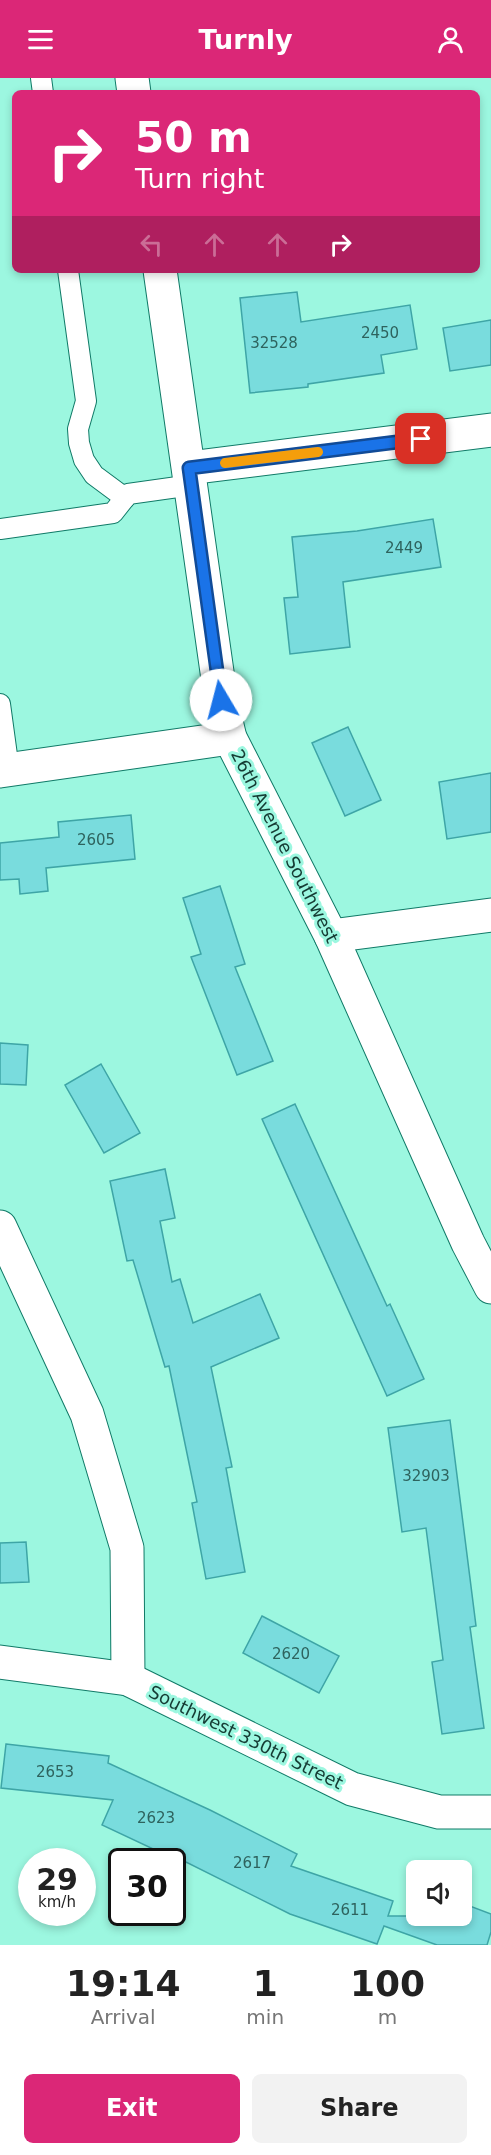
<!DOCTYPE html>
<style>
:root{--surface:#fff;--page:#f2f2f2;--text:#222;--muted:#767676;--accent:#db2777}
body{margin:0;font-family:"DejaVu Sans",sans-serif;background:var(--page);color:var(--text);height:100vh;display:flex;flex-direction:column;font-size:22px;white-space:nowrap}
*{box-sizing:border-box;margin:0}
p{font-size:20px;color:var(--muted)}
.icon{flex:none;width:33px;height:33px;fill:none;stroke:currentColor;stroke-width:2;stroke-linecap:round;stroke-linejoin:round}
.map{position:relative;height:1867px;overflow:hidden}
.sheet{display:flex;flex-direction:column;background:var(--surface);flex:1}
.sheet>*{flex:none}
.guide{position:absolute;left:12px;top:12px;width:468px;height:183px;border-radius:9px;box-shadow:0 3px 9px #0003;background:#db2777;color:#fff;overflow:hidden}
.fabs{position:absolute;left:406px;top:1782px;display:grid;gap:12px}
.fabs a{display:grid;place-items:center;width:66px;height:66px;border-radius:9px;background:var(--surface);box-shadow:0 3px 9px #0003;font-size:30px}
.speed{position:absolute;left:18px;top:1770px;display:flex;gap:12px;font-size:30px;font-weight:700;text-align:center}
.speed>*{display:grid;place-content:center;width:78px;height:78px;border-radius:50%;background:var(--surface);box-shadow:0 3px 9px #0003;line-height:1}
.speed small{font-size:15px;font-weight:400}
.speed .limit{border:3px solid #111;border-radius:9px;background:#fff;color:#111}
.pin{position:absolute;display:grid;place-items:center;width:51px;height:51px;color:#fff;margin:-26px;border-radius:12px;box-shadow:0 3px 9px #0006}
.me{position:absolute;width:66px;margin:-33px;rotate:352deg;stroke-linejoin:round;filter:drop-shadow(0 0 4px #0008)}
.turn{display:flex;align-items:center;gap:21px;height:126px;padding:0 24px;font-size:27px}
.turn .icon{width:78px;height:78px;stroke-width:2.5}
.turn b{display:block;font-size:42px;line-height:51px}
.lanes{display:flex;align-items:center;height:57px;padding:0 24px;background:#0003;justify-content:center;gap:30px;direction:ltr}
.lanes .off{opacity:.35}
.eta{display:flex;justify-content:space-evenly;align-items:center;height:102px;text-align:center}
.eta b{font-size:36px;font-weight:600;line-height:42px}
.primary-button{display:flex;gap:12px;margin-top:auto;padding:12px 24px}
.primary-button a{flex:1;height:69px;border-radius:9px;background:var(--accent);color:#fff;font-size:24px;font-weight:600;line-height:69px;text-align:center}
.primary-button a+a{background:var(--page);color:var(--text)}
header{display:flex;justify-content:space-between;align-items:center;height:78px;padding:0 24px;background:var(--accent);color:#fff;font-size:27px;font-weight:600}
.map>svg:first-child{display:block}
.building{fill:#79dcdd;stroke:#3ea5a6;stroke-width:1.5}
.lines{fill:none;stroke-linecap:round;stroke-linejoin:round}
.service-casing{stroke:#107a67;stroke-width:22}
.minor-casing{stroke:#107a67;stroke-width:35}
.service{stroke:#fff;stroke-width:20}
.minor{stroke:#fff;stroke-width:33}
.route-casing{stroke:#114b97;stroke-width:15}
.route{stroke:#1a73e8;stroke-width:10}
.slow{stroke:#f59e0b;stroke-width:10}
.labels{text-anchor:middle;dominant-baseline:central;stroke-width:6;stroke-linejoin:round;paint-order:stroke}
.number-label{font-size:15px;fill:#2e635e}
.street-label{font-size:18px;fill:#153b33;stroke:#9cf7e0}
</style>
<header><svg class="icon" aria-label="menu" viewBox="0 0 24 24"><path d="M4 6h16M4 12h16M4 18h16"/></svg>Turnly<svg class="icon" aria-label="person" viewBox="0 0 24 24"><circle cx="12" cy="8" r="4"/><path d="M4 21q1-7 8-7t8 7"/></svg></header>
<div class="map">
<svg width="491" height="1867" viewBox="0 0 491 1867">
<rect width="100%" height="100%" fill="#9cf7e0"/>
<g class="building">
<polygon points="297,214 301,244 410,227 417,271 381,277 384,295 308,306 308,309 250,315 240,220"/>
<polygon points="491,242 491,287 450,293 443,250"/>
<polygon points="433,441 441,489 343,504 350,569 290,576 284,520 298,519 292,459 357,453"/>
<polygon points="348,649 381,722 345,738 312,665"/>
<polygon points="491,695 491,754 447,761 439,704"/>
<polygon points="131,737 135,781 46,790 48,813 20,816 19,801 0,802 0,765 59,759 58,744"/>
<polygon points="220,808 245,886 235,889 273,983 237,997 191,879 201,876 183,820"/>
<polygon points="0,965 28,967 26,1007 0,1006"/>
<polygon points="101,986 140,1055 104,1075 65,1007"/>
<polygon points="295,1026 387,1228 390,1226 424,1301 387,1318 262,1041"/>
<polygon points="165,1091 175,1140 160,1143 172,1204 180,1201 193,1245 260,1216 279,1260 211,1289 232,1389 226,1390 245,1494 206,1501 192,1425 197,1424 169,1288 165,1289 133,1182 127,1183 110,1103"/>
<polygon points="450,1342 476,1548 470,1549 484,1650 442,1656 432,1584 443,1582 426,1450 402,1454 388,1350"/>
<polygon points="26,1464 29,1504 0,1505 0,1465"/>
<polygon points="262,1538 339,1578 319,1615 243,1575"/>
<polygon points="6,1666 109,1678 108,1685 210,1732 297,1776 291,1788 393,1823 388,1838 462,1838 462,1825 491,1836 491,1854 487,1867 437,1867 384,1848 377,1866 290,1836 186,1784 185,1786 102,1747 113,1722 1,1710"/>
</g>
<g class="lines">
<g class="service-casing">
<g id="service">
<polyline points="41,0 43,15"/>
<polyline points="68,192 86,323 78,351 79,365 84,382 94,397 125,420"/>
<polyline points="0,451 113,435 128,416 192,407"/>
<polyline points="0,626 9,692"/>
</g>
</g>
<g class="minor-casing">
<g id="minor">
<polyline points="132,0 134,15"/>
<polyline points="160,192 221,622 230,660 331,858 468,1165 491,1209"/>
<polyline points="189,390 491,352"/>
<polyline points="0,693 230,660"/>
<polyline points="331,858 491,837"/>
<polyline points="0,1149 87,1336 127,1470 128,1601"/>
<polyline points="0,1584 128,1601 352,1711 439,1734 491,1734"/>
</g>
</g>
<use href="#service" class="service"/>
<use href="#minor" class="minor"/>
</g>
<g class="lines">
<g class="route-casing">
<polyline id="route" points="221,622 189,390 421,361"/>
</g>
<use href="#route" class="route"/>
<polyline class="slow" points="225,385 318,374"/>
</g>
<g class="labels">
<g class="number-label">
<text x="380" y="255">2450</text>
<text x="274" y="265">32528</text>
<text x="404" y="470">2449</text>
<text x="96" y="762">2605</text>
<text x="426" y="1398">32903</text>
<text x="291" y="1576">2620</text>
<text x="55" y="1694">2653</text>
<text x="156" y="1740">2623</text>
<text x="252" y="1785">2617</text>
<text x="350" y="1832">2611</text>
</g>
<g class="street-label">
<text transform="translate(285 768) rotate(63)">26th Avenue Southwest</text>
<text transform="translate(246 1659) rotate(26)">Southwest 330th Street</text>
</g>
</g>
</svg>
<div class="fabs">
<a><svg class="icon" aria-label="sound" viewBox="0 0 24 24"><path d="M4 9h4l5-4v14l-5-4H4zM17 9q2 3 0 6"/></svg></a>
</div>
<div class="speed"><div>29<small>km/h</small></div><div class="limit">30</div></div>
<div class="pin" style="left:421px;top:361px;background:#d93025"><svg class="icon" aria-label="arrive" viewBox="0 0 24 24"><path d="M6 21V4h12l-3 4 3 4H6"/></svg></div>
<svg class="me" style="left:221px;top:622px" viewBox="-20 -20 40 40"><circle r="19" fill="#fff"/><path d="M0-13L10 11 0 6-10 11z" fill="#1a73e8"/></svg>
<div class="guide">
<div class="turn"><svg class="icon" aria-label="right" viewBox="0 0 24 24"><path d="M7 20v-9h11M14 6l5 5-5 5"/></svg><div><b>50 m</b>Turn right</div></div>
<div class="lanes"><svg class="icon off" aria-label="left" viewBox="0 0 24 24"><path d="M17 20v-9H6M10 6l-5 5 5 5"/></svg><svg class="icon off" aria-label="ahead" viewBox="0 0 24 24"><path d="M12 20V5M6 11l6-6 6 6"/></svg><svg class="icon off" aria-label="ahead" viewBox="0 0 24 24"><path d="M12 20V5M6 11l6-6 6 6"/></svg><svg class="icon" aria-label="right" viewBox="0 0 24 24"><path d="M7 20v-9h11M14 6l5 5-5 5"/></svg></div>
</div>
</div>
<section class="sheet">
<div class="eta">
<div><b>19:14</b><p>Arrival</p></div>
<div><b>1</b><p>min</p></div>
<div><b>100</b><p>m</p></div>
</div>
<div class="primary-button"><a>Exit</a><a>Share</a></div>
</section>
